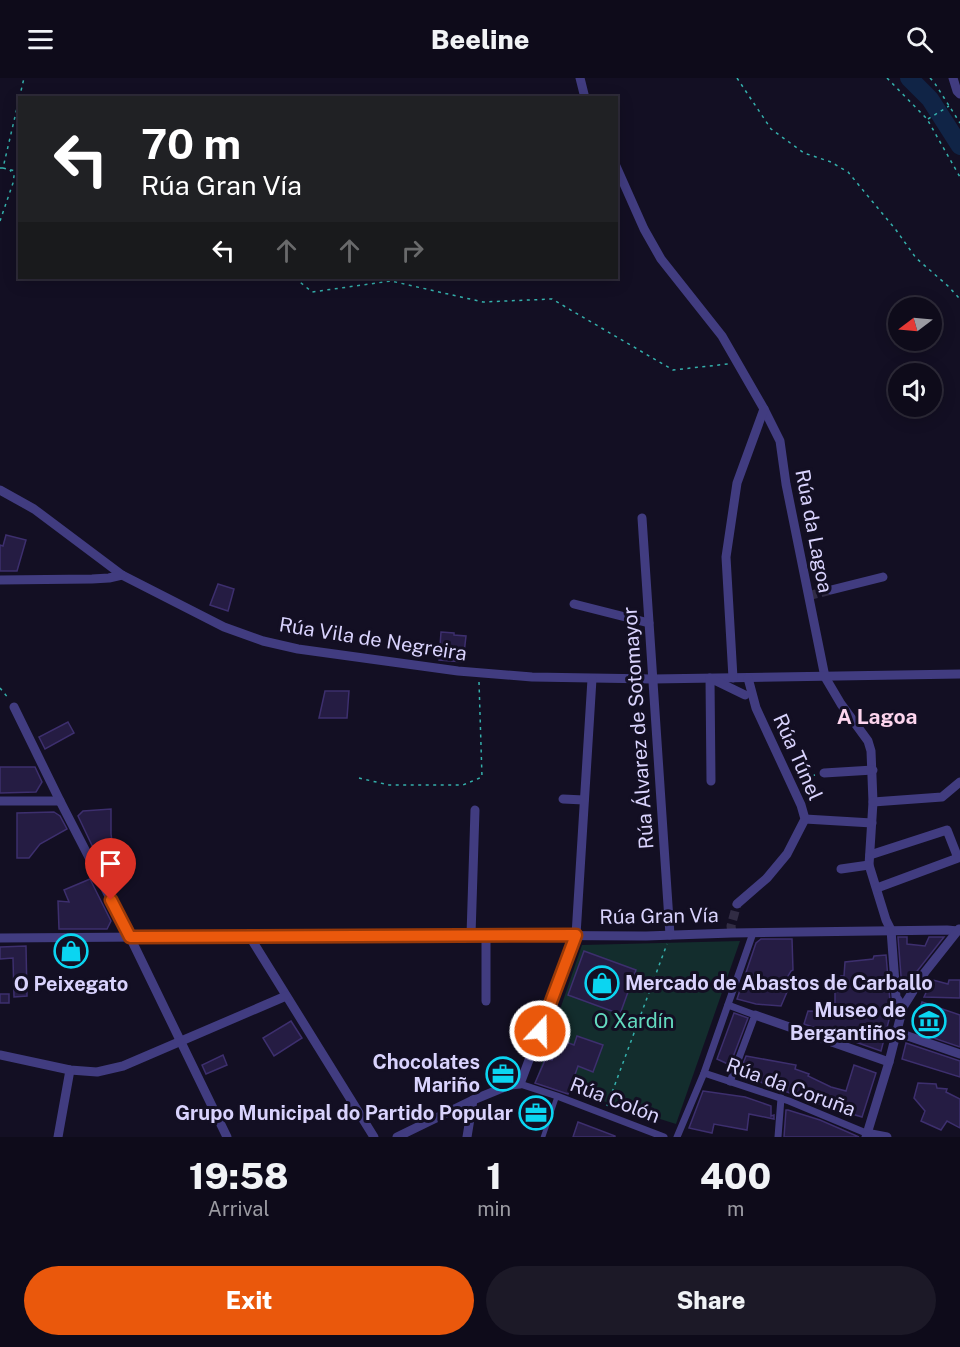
<!DOCTYPE html>
<meta charset="utf-8">
<style>
:root{--surface:#0e0b1a;--page:#1c1927;--text:#f1f3f6;--muted:#9b9ba2;--line:#2e2b39;--accent:#ea580c}
body{margin:0;font-family:"Public Sans",sans-serif;background:var(--page);color:var(--text);height:100vh;display:flex;flex-direction:column;font-size:22px;white-space:nowrap}
*{box-sizing:border-box;margin:0}
p{font-size:20px;color:var(--muted)}
.icon{flex:none;width:33px;height:33px;fill:none;stroke:currentColor;stroke-width:2;stroke-linecap:round;stroke-linejoin:round}
.map{position:relative;height:1059px;overflow:hidden}
.side{display:flex;flex-direction:column;background:var(--surface);flex:1}
.side>*{flex:none}
.banner{position:absolute;left:18px;top:18px;width:600px;height:183px;border-radius:0px;box-shadow:0 3px 15px #0003,0 0 0 2px var(--line);background:#202124;color:#fff;overflow:hidden}
.needle{width:39px;rotate:254deg}
.tools{position:absolute;left:888px;top:219px;display:grid;gap:12px}
.tools a{display:grid;place-items:center;width:54px;height:54px;border-radius:50%;background:var(--surface);box-shadow:0 3px 15px #0003,0 0 0 2px var(--line);font-size:30px}
.pin{position:absolute;display:grid;place-items:center;width:51px;height:51px;color:#fff;margin:-62px -26px;border-radius:50% 50% 50% 0;rotate:-45deg;box-shadow:0 0 6px #0007}
.pin .icon{rotate:45deg}
.me{position:absolute;width:66px;margin:-33px;rotate:21deg;stroke-linejoin:round;filter:drop-shadow(0 0 4px #0008)}
.turn{display:flex;align-items:center;gap:21px;height:126px;padding:0 24px;font-size:27px}
.turn .icon{width:78px;height:78px;stroke-width:2.5}
.turn b{display:block;font-size:42px;line-height:51px}
.lanes{display:flex;align-items:center;height:57px;padding:0 24px;background:#0003;justify-content:center;gap:30px;direction:ltr}
.lanes .off{opacity:.35}
.eta{display:flex;justify-content:space-evenly;align-items:center;height:102px;text-align:center}
.eta b{font-size:36px;font-weight:800;line-height:42px}
.button{display:flex;gap:12px;margin-top:auto;padding:12px 24px}
.button a{flex:1;height:69px;border-radius:36px;background:var(--accent);color:#fff;font-size:24px;font-weight:800;line-height:69px;text-align:center}
.button a+a{background:var(--page);color:var(--text)}
header{display:flex;justify-content:space-between;align-items:center;height:78px;padding:0 24px;background:var(--surface);font-size:27px;font-weight:800}
.map>svg:first-child{display:block}
.green{fill:#132d2d}
.lines{fill:none;stroke-linecap:round;stroke-linejoin:round}
.river{stroke:#102446;stroke-width:18}
.building{fill:#251c43;stroke:#3d2f6e;stroke-width:1.5}
.minor-tunnel{stroke:#312c44;stroke-width:9;stroke-dasharray:9 4.5;stroke-linecap:butt}
.path{stroke:#34b0ac;stroke-width:1.5;stroke-dasharray:3 4.5;stroke-linecap:butt}
.service{stroke:#413c80;stroke-width:4.5}
.pedestrian{stroke:#413c80;stroke-width:7}
.minor{stroke:#413c80;stroke-width:9}
.route-casing{stroke:#983908;stroke-width:15}
.route{stroke:#ea580c;stroke-width:10}
.labels{text-anchor:middle;dominant-baseline:central;stroke-width:6;stroke-linejoin:round;paint-order:stroke}
.street-label{font-size:20px;fill:#d9d3fd;stroke:#130f23}
.poi-label{font-size:20px;font-weight:bold;fill:#d9d3fd;stroke:#130f23;text-anchor:end}
.park-label{font-size:20px;fill:#63dabf;stroke:#130f23}
.neighbourhood-label{font-size:21px;font-weight:bold;fill:#fdd5ee;stroke:#130f23}
</style>
<header><svg class="icon" aria-label="menu" viewBox="0 0 24 24"><path d="M4 6h16M4 12h16M4 18h16"/></svg>Beeline<svg class="icon" aria-label="search" viewBox="0 0 24 24"><circle cx="10" cy="10" r="6"/><path d="M15 15l6 6"/></svg></header>
<div class="map">
<svg width="960" height="1059" viewBox="0 0 960 1059">
<rect width="100%" height="100%" fill="#130f23"/>
<polygon class="green" points="740,863 676,1046 536,1002 582,867"/>
<g class="lines">
<polyline class="river" points="909,0 930,21 960,68"/>
</g>
<g class="building">
<polygon points="6,457 26,462 17,493 0,493 0,467 3,468"/>
<polygon points="218,506 234,511 228,533 210,527"/>
<polygon points="441,554 454,555 454,557 466,558 463,584 439,582"/>
<polygon points="325,613 349,613 347,640 319,640"/>
<polygon points="68,644 74,655 45,671 39,659"/>
<polygon points="0,689 35,689 42,704 36,714 0,715"/>
<polygon points="111,731 111,756 113,770 97,778 78,738 83,733"/>
<polygon points="54,734 60,738 67,751 40,766 29,780 17,780 17,735"/>
<polygon points="90,801 111,843 107,851 59,851 58,823 69,824 64,812"/>
<polygon points="898,859 907,859 907,866 925,868 929,859 944,859 903,911 902,911"/>
<polygon points="761,861 792,861 793,892 791,893 788,898 788,903 790,907 781,928 756,926 737,921 756,865"/>
<polygon points="26,868 27,918 14,919 13,880 0,881 0,869"/>
<polygon points="584,873 636,892 620,936 568,917"/>
<polygon points="886,877 890,923 890,938 881,973 804,946 808,933 835,934 835,911 841,911 841,898 844,898 845,884 873,881 874,878"/>
<polygon points="929,901 948,906 949,902 960,902 960,920 924,919 929,908 926,906"/>
<rect x="0" y="916" width="9" height="9"/>
<polygon points="922,924 960,937 960,969 916,954 917,949 914,948"/>
<polygon points="734,935 748,940 730,987 717,981"/>
<polygon points="291,943 302,960 274,978 263,960"/>
<polygon points="577,958 603,967 593,994 578,988 568,1016 535,1005 546,980 552,982 557,967 564,969 566,964 574,967"/>
<polygon points="906,965 960,983 960,999 902,981"/>
<polygon points="223,977 227,987 206,996 202,987"/>
<polygon points="746,978 796,987 795,991 809,996 808,998 831,1009 846,1013 854,987 876,995 862,1039 822,1027 739,996"/>
<polygon points="918,1005 936,1006 937,1010 947,1011 946,1014 960,1021 960,1050 947,1043 941,1052 921,1043 925,1033 914,1020"/>
<polygon points="703,1013 745,1019 771,1028 771,1038 774,1037 774,1041 749,1036 747,1052 714,1046 712,1055 689,1050"/>
<polygon points="786,1032 788,1032 820,1042 859,1059 784,1059"/>
<polygon points="578,1044 615,1058 615,1059 573,1059"/>
</g>
<g class="lines">
<g class="minor-tunnel">
<polyline points="808,518 831,512"/>
<polyline points="732,855 731,848 737,826"/>
</g>
<g class="path">
<polyline points="737,0 771,51 804,75 831,84 848,94 896,152 916,180 948,208 960,221"/>
<polyline points="887,0 927,41 960,99"/>
<polyline points="930,0 934,4 960,45"/>
<polyline points="928,41 949,28"/>
<polyline points="0,90 3,90 24,0"/>
<polyline points="3,90 20,94"/>
<polyline points="0,143 13,105 14,98 10,92"/>
<polyline points="295,200 312,214 391,203 483,224 552,221 673,292 728,286"/>
<polyline points="0,610 9,621"/>
<polyline points="359,700 389,707 463,707 482,699 479,604"/>
<polyline points="799,700 815,697"/>
<polyline points="607,1028 667,866"/>
</g>
<polyline class="service" points="543,1059 557,1018"/>
<g class="pedestrian">
<polyline points="728,927 755,937 730,1004"/>
<polyline points="704,995 789,1023 866,1055"/>
<polyline points="520,1006 557,1018 664,1059"/>
<polyline points="677,1059 704,995 753,855"/>
<polyline points="778,1059 781,1020"/>
</g>
<g class="minor">
<polyline points="580,0 585,20"/>
<polyline points="953,0 957,13 960,16"/>
<polyline points="616,88 644,151 661,181 722,258 764,331 780,363 786,406 825,599 841,626 868,663 871,673 873,724 869,787 886,842 891,852 896,919 903,929"/>
<polyline points="0,412 34,431 122,497 224,549 263,563 298,571 458,593 532,599 653,601 960,596"/>
<polyline points="642,440 670,857"/>
<polyline points="0,502 92,501 109,500 122,497"/>
<polyline points="831,512 883,499"/>
<polyline points="574,526 649,545"/>
<polyline points="733,600 726,479 737,405 764,331"/>
<polyline points="14,629 60,723 130,859 227,1059"/>
<polyline points="824,695 873,692"/>
<polyline points="711,703 710,600 745,617"/>
<polyline points="563,721 584,722"/>
<polyline points="0,723 60,723"/>
<polyline points="873,724 942,719 960,704"/>
<polyline points="805,741 872,745"/>
<polyline points="870,777 947,752 958,780 877,810"/>
<polyline points="841,791 869,787"/>
<polyline points="737,826 767,800 787,776 805,741 801,727 756,630 748,600"/>
<polyline points="471,857 475,732"/>
<polyline points="250,859 374,1059"/>
<polyline points="0,860 471,857 646,858 732,855 947,852 958,853"/>
<polyline points="486,923 486,857"/>
<polyline points="755,937 889,984"/>
<polyline points="896,954 960,976"/>
<polyline points="0,977 70,992 97,994 123,988 286,918"/>
<polyline points="866,1055 887,1059"/>
<polyline points="58,1059 70,992"/>
<polyline points="397,1059 473,1022 510,1007 520,1006 576,857 592,601"/>
<polyline points="467,1059 473,1022"/>
<polyline points="866,1059 889,984 903,929 925,894 959,851"/>
</g>
</g>
<g class="lines">
<g class="route-casing">
<polyline id="route" points="111,822 130,859 576,857 540,953"/>
</g>
<use href="#route" class="route"/>
</g>
<defs>
<g id="shop-ring" transform="scale(1.725)"><circle r="9.5" fill="#130f23" stroke="#0bd5f1" stroke-width="1.5"/><path d="M-5-2.5h2.3a2.7 3.5 0 0 1 5.4 0H5L5.5 6h-11ZM-1.5-2.5h3a1.5 2.3 0 0 0-3 0Z" fill="#0bd5f1"/></g>
<g id="museum-ring" transform="scale(1.725)"><circle r="9.5" fill="#130f23" stroke="#0bd5f1" stroke-width="1.5"/><path d="M0-6L6-3V-2H-6V-3ZM-5-1h2V3h-2ZM-1-1h2V3h-2ZM3-1h2V3H3ZM-6 4H6V6H-6Z" fill="#0bd5f1"/></g>
<g id="office-ring" transform="scale(1.725)"><circle r="9.5" fill="#130f23" stroke="#0bd5f1" stroke-width="1.5"/><path d="M-6-3h4V-5.5h4V-3h4V5H-6ZM-1-4.5V-3h2v-1.5ZM-6 0V1H6V0Z" fill="#0bd5f1"/></g>
</defs>
<g fill-rule="evenodd">
<use href="#shop-ring" x="71" y="873"/>
<use href="#shop-ring" x="602" y="905"/>
<use href="#museum-ring" x="929" y="943"/>
<use href="#office-ring" x="503" y="996"/>
<use href="#office-ring" x="536" y="1035"/>
</g>
<g class="labels">
<g class="street-label">
<text transform="translate(814 453) rotate(79)">Rúa da Lagoa</text>
<text transform="translate(373 561) rotate(9)">Rúa Vila de Negreira</text>
<text transform="translate(638 650) rotate(-94)">Rúa Álvarez de Sotomayor</text>
<text transform="translate(798 679) rotate(66)">Rúa Túnel</text>
<text transform="translate(659 838) rotate(-1)">Rúa Gran Vía</text>
<text transform="translate(791 1009) rotate(20)">Rúa da Coruña</text>
<text transform="translate(615 1022) rotate(21)">Rúa Colón</text>
</g>
<g class="poi-label">
<text x="625" y="905" text-anchor="start">Mercado de Abastos de Carballo</text>
<text x="71" y="906" text-anchor="middle">O Peixegato</text>
<text x="906" y="932">Museo de<tspan x="906" dy="23">Bergantiños</tspan></text>
<text x="480" y="984">Chocolates<tspan x="480" dy="23">Mariño</tspan></text>
<text x="513" y="1035">Grupo Municipal do Partido Popular</text>
</g>
<g class="park-label">
<text x="634" y="943">O Xardín</text>
</g>
<g class="neighbourhood-label">
<text x="877" y="638">A Lagoa</text>
</g>
</g>
</svg>
<div class="tools">
<a><svg class="needle" viewBox="-14 -14 28 28"><path d="M0-13l5 13h-10z" fill="#e53935"/><path d="M0 13l5-13h-10z" fill="#9b9ba2"/></svg></a>
<a><svg class="icon" aria-label="sound" viewBox="0 0 24 24"><path d="M4 9h4l5-4v14l-5-4H4zM17 9q2 3 0 6"/></svg></a>
</div>
<div class="pin" style="left:111px;top:822px;background:#d93025"><svg class="icon" aria-label="arrive" viewBox="0 0 24 24"><path d="M6 21V4h12l-3 4 3 4H6"/></svg></div>
<svg class="me" style="left:540px;top:953px" viewBox="-20 -20 40 40"><circle r="17" fill="#ea580c" stroke="#fff" stroke-width="3"/><path d="M0-11L8 9 0 5-8 9z" fill="#fff"/></svg>
<div class="banner">
<div class="turn"><svg class="icon" aria-label="left" viewBox="0 0 24 24"><path d="M17 20v-9H6M10 6l-5 5 5 5"/></svg><div><b>70 m</b>Rúa Gran Vía</div></div>
<div class="lanes"><svg class="icon" aria-label="left" viewBox="0 0 24 24"><path d="M17 20v-9H6M10 6l-5 5 5 5"/></svg><svg class="icon off" aria-label="ahead" viewBox="0 0 24 24"><path d="M12 20V5M6 11l6-6 6 6"/></svg><svg class="icon off" aria-label="ahead" viewBox="0 0 24 24"><path d="M12 20V5M6 11l6-6 6 6"/></svg><svg class="icon off" aria-label="right" viewBox="0 0 24 24"><path d="M7 20v-9h11M14 6l5 5-5 5"/></svg></div>
</div>
</div>
<section class="side">
<div class="eta">
<div><b>19:58</b><p>Arrival</p></div>
<div><b>1</b><p>min</p></div>
<div><b>400</b><p>m</p></div>
</div>
<div class="button"><a>Exit</a><a>Share</a></div>
</section>
